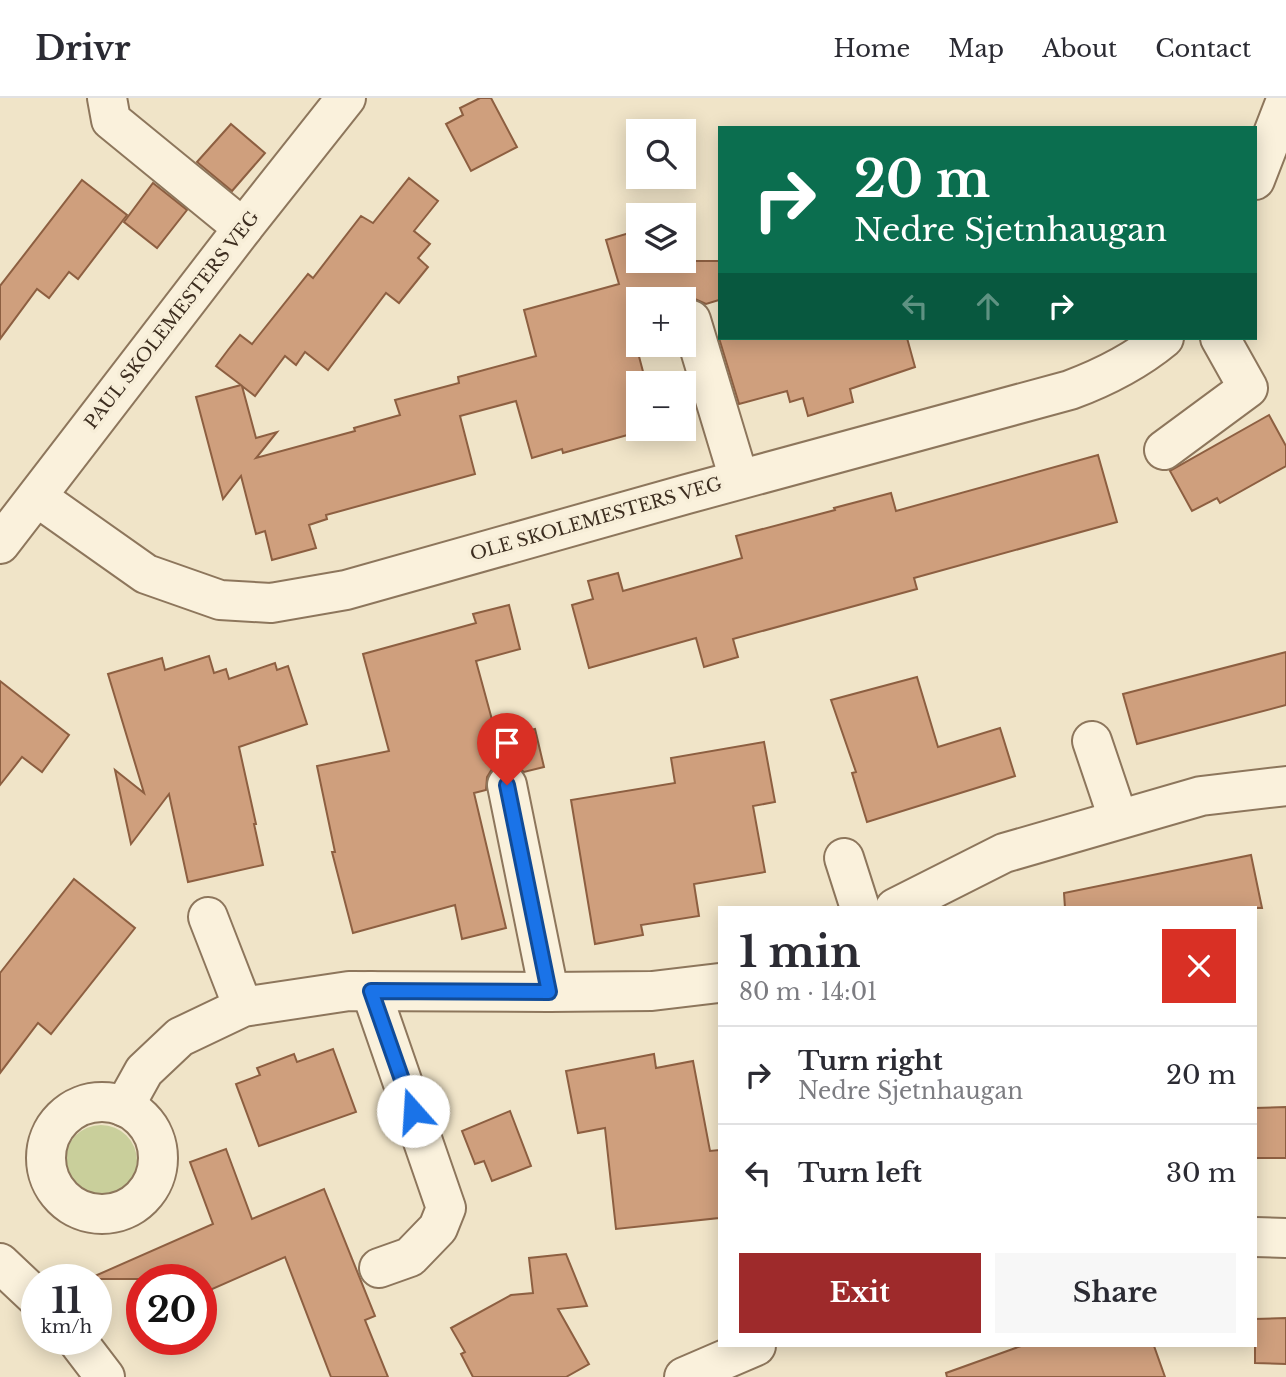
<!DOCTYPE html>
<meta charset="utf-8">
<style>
:root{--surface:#fff;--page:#f7f7f7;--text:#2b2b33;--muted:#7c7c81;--line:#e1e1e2;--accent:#9e2a2b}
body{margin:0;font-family:"Libre Baskerville",serif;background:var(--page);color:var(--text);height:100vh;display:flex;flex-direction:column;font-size:26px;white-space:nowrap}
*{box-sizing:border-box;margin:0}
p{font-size:23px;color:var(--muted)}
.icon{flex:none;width:38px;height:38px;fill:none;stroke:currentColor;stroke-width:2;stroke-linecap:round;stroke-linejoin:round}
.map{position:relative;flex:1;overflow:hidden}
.sheet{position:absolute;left:718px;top:808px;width:539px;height:441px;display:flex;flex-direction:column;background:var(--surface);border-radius:0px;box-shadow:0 4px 18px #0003}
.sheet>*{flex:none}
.hud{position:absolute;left:718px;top:28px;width:539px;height:214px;border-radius:0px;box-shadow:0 4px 18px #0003;background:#0b6e4f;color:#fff;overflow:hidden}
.fabs{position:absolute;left:626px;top:21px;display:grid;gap:14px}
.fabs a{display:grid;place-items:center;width:70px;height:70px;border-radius:0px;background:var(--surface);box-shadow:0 4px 18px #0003;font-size:35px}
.speed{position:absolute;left:21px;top:1166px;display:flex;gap:14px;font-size:35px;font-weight:700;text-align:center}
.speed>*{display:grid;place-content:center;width:91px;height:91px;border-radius:50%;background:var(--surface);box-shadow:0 4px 18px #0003;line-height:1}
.speed small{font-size:18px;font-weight:400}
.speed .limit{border:10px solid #d22;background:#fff;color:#111}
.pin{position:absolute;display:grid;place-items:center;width:60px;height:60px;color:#fff;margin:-72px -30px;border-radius:50% 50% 50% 0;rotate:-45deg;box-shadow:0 0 7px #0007}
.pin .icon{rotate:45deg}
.me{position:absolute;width:77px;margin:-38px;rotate:341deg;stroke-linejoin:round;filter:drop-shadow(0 0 5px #0008)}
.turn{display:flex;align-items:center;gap:24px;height:147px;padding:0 21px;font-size:32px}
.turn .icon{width:91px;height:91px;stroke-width:2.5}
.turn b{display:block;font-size:49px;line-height:60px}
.lanes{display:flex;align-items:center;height:66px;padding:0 21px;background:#0003;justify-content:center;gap:35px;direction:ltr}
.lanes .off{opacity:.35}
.round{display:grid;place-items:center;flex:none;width:74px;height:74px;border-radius:0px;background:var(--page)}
.head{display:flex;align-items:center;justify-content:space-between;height:119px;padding:0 21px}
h1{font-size:42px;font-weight:700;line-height:52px}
.action{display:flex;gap:14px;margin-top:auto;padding:14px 21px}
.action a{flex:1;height:80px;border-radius:0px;background:var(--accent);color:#fff;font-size:28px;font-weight:700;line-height:80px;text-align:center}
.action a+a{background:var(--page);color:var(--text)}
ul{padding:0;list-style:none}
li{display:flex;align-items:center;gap:21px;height:98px;padding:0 21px;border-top:2px solid var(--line)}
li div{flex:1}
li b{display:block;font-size:26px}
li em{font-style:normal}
header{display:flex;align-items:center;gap:42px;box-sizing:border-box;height:98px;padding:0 35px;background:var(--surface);border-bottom:2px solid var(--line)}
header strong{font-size:33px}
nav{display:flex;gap:38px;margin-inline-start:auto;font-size:24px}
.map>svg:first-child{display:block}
.green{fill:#c9cf9b}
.building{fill:#cf9f7d;stroke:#8d5f41;stroke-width:2}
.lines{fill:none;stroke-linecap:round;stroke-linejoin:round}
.minor-casing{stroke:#8d765c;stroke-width:42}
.minor{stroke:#faf1dc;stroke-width:38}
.route-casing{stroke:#114b97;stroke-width:18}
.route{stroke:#1a73e8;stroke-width:12}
.labels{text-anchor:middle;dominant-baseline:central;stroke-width:7;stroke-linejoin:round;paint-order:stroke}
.street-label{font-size:18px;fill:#3d2e20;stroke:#f7eed8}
</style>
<header>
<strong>Drivr</strong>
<nav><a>Home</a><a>Map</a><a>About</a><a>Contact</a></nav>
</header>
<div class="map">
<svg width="1286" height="1279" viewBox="0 0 1286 1279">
<rect width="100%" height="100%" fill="#f0e4c8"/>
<circle class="green" cx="101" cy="1063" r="36"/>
<g class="building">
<polygon points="480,0 491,0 517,49 471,73 446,26 463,17 460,10"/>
<polygon points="231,26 265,55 232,93 197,64"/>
<polygon points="409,80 438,103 414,133 430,146 418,160 428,169 399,205 386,195 328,272 305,254 296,267 285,258 255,298 242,288 256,340 277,334 256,360 355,333 354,330 400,317 395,302 459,285 458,279 536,258 524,212 619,186 606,142 639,132 639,163 684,163 684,130 693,163 719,163 719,202 706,206 695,201 639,201 639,226 631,228 646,285 639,285 639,331 649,331 563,355 562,351 532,360 516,303 460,318 475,376 326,417 327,421 309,427 316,450 272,462 265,433 256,436 241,378 223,401 196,299 241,287 216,268 228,252 240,237 252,246 308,176 313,180 361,118 373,125"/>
<polygon points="82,82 127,117 78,181 69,174 49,200 37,191 0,241 0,188"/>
<polygon points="153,85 187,112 157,150 124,124"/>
<polygon points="719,240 907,240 915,269 850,291 853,304 808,318 803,300 790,304 787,293 739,306"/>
<polygon points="1269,317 1286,348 1286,368 1220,405 1217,400 1192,413 1170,373"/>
<polygon points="1098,357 1117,424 914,480 917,491 733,541 738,559 704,569 696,540 589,570 572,507 593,501 588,483 618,475 623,493 742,460 736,438 835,412 834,410 891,395 896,413"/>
<polygon points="509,507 520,551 476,563 497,640 535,631 544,669 524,674 515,667 502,666 492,671 487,679 486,692 474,695 506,830 462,841 455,807 353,835 332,754 335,754 317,668 389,653 363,556 476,525 473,516"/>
<polygon points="1286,554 1286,607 1137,646 1123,596"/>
<polygon points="209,558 214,575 226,571 229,581 275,565 277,572 288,568 307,626 239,649 256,726 254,726 263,767 188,784 169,696 131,746 115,672 144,695 108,576 162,560 165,572"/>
<polygon points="917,579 938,649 1000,630 1015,678 867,724 852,675 856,674 831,602"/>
<polygon points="0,583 69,637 42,674 22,659 0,687"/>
<polygon points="764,644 775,704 753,708 765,774 694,786 699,818 641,827 643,837 595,846 571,702 675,685 671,660"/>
<polygon points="1251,757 1262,810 1065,810 1064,795"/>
<polygon points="74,781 135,830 51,936 38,925 0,975 0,875"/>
<polygon points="333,951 356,1014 259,1048 236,986 260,977 257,970 294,956 297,964"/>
<polygon points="654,956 656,970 693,963 710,1053 719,1052 719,1120 616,1131 605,1030 578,1035 566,973"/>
<polygon points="1286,1009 1286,1060 1255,1060 1255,1010"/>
<polygon points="510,1013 531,1068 492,1083 484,1063 475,1066 462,1033"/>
<polygon points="226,1051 252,1121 324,1091 375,1218 365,1222 388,1279 331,1279 285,1159 201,1196 201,1181 88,1181 213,1126 190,1064"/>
<polygon points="566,1156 587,1208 558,1211 589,1266 566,1279 473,1279 461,1256 465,1254 451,1230 511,1197 533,1195 529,1160"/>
<polygon points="1286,1220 1286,1266 1255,1265 1255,1221"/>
<polygon points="1021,1248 1154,1248 1165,1279 947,1279 946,1275"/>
</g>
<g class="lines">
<g class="minor-casing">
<g id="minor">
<polyline points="107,0 111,22 243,130"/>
<polyline points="1255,82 1286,2"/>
<polyline points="691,222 739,381"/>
<polyline points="1164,352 1248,290 1220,240"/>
<path d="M37,399L146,476L220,502L271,505L346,492L687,396L1070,292C1105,279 1135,264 1164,240"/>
<polyline points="0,446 243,130 346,0"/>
<polyline points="1092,643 1118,720"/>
<polyline points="507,687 549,894"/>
<polyline points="844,760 860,810"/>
<polyline points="895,810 1004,755 1201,698 1286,688"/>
<polyline points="208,819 243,909"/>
<polyline points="371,893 446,1110 438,1130 410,1159 379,1170"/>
<circle cx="102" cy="1060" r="56"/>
<polyline points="124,1009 144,973 180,939 243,909 349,893 549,894 652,893 719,885"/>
<polyline points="1255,1139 1286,1140"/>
<polyline points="0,1165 37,1200"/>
<polyline points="76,1241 105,1279"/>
<polyline points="684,1279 756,1248"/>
</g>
</g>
<use href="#minor" class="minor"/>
</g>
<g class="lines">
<g class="route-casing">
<polyline id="route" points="413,1013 371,893 549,894 507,687"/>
</g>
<use href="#route" class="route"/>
</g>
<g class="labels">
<g class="street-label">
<text transform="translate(172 222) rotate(-52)">PAUL SKOLEMESTERS VEG</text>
<text transform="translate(596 421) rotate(-16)">OLE SKOLEMESTERS VEG</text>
</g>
</g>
</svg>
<div class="fabs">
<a><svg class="icon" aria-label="search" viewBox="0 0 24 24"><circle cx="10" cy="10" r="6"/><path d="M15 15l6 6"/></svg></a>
<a><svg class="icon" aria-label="layers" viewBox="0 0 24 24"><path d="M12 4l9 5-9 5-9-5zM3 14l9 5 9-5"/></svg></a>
<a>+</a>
<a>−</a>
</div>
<div class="speed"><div>11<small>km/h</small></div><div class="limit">20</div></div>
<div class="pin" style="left:507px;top:687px;background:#d93025"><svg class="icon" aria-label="arrive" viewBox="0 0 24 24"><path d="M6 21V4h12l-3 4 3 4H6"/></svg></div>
<svg class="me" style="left:413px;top:1013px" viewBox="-20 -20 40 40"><circle r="19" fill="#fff"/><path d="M0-13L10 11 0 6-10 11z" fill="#1a73e8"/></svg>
<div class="hud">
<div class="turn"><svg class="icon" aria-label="right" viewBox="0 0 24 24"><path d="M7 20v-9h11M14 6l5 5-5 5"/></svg><div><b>20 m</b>Nedre Sjetnhaugan</div></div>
<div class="lanes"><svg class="icon off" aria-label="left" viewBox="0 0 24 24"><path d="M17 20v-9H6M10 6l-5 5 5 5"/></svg><svg class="icon off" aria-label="ahead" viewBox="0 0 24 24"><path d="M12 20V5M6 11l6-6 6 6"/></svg><svg class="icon" aria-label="right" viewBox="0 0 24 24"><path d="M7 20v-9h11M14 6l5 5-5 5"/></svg></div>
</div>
<section class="sheet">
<div class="head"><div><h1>1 min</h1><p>80 m · 14:01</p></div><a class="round" style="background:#d93025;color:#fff"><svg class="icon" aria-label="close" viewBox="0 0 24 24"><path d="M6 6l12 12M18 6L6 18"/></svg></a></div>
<ul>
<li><svg class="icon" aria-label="right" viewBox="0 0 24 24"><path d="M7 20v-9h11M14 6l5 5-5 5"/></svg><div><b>Turn right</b><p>Nedre Sjetnhaugan</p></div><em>20 m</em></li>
<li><svg class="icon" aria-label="left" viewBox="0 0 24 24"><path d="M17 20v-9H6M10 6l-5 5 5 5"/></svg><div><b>Turn left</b></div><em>30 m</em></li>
</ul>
<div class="action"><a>Exit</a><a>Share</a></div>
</section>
</div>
